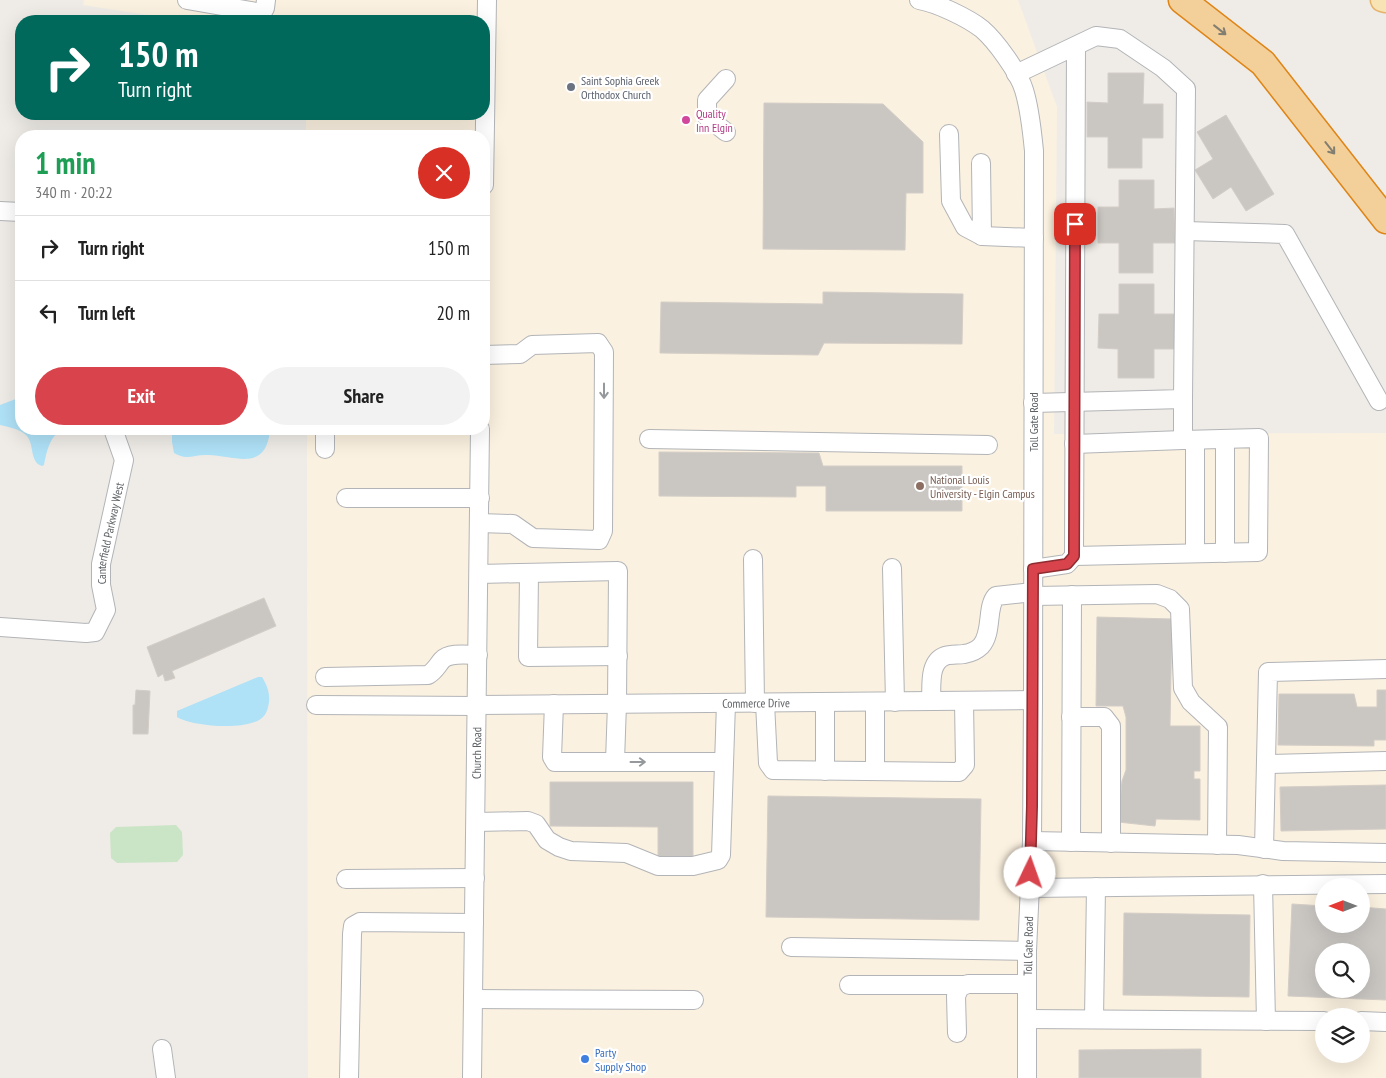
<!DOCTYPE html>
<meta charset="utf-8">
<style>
:root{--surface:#fff;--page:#f2f2f2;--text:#222;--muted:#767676;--line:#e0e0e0;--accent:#d9434c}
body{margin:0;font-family:"PT Sans Narrow",sans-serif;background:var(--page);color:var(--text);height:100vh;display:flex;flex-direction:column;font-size:19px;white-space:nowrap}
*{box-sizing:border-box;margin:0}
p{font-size:16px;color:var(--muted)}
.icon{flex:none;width:28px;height:28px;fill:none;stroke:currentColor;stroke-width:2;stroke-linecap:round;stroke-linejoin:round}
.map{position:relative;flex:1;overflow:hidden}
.drawer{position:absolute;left:15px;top:130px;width:475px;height:305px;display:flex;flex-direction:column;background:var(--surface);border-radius:20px;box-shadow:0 5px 20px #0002}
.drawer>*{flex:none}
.top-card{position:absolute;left:15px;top:15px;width:475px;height:105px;border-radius:20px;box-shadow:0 5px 20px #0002;background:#00695c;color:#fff;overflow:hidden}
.needle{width:32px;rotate:270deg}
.tools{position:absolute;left:1315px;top:878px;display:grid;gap:10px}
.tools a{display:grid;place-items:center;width:55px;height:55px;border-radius:50%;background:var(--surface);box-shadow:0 5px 20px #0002;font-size:25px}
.pin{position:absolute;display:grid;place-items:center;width:42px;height:42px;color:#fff;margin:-21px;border-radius:10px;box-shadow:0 2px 8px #0006}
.me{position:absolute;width:55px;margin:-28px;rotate:3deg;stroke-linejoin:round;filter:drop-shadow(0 0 4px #0008)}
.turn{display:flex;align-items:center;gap:18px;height:105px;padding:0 20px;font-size:22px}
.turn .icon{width:65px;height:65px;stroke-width:2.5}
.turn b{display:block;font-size:35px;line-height:42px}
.round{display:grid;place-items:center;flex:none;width:52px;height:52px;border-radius:26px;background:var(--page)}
.head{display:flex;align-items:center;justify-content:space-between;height:85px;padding:0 20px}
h1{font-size:30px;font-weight:600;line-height:38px;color:#1e9e55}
.action{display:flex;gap:10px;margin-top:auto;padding:10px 20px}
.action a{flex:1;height:58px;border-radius:30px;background:var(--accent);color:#fff;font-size:20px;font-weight:600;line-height:58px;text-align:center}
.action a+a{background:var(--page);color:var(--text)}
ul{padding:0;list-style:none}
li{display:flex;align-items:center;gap:15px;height:65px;padding:0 20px;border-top:1px solid var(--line)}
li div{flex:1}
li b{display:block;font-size:19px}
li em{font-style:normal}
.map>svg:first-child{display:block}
.commercial{fill:#fbf1e0;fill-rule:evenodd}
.green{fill:#cae4c6}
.water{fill:#afe1f7}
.building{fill:#cac7c3;stroke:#d3cdc6;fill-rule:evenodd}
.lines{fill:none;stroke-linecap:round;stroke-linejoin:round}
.minor-casing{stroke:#b2b4b7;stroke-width:20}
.major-casing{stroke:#e4b26b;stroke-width:25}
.highway-casing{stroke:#df8517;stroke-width:29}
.minor{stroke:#fff;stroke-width:18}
.major{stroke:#f7e3b3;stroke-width:22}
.highway{stroke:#f3d09a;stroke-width:26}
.oneway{stroke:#837e72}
.oneway2{stroke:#96999b}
.route-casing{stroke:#8d2c31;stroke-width:12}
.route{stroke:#d9434c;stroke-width:9}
.worship-dot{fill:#6b7280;stroke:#fff;stroke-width:2}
.hotel-dot{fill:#d1479c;stroke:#fff;stroke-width:2}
.education-dot{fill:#8d6e63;stroke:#fff;stroke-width:2}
.shop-dot{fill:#3f7fe0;stroke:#fff;stroke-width:2}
.labels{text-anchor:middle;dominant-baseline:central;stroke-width:4.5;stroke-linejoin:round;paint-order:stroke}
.worship-label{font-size:12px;fill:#5b616d;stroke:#fff;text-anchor:start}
.hotel-label{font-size:12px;fill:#b23c85;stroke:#fff;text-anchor:start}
.street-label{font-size:12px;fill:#5e6265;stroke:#fff}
.education-label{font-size:12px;fill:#785e54;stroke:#fff;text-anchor:start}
.shop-label{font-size:12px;fill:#366cbe;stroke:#fff;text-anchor:start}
</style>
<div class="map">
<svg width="1386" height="1078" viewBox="0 0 1386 1078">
<rect width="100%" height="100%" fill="#efece7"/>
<path class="commercial" d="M84,0H1018L1057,107L1054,434L1386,433V1078H308L307,429H484V136H306V114H484V21H188L83,5ZM1324,886H1361V924H1324ZM1324,951H1361V989H1324ZM1324,1016H1361V1054H1324Z"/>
<polygon class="green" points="176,825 182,832 183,855 177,862 117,863 111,858 110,833 116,827"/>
<g class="water">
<path d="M21,397V429H63C49,437 47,451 44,465L42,466C29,462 35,444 26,435C20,429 8,427 0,425V405Z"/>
<path d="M172,429H270V431C265,472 236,456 208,455C194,454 187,461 174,453L172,442Z"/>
<path d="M258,677H262C267,685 270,693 269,702C268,708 267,713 263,717C250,731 193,727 177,717V711Z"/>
</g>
<g class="building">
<polygon points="1108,73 1144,73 1143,104 1163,104 1163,138 1142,138 1142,168 1108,168 1108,137 1087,137 1087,102 1108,103"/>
<polygon points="764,103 883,104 923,142 923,193 906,193 905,250 763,249"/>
<polygon points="1226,115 1274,194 1246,211 1231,187 1213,199 1195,170 1213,159 1197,132"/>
<polygon points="1119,180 1154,180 1154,209 1174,208 1175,243 1153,243 1153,273 1119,273 1119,243 1098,243 1098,207 1119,207"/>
<polygon points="1119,284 1154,284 1154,314 1175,314 1175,349 1154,349 1154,378 1118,378 1118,349 1098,348 1099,314 1119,314"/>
<polygon points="823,292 963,294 962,344 824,343 818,355 660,353 661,302 823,304"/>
<polygon points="659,452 819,453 823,466 962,466 962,511 826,511 826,486 796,486 796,497 659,496"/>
<polygon points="264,598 276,626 172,671 175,678 169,680 165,681 163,674 158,677 147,647"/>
<polygon points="1097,617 1172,619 1170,726 1200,726 1200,771 1194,771 1194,779 1200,779 1200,820 1156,819 1155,826 1118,822 1122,781 1126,770 1126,717 1123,706 1096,706"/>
<polygon points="136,690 150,691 148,734 133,734 133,705 135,705"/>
<polygon points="1377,690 1386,690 1386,740 1374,740 1374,746 1278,745 1279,694 1354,694 1357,707 1377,707"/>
<polygon points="550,782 693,782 693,866 658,866 658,827 550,826"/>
<polygon points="1386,785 1386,829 1281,831 1280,787"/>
<polygon points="768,796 981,799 979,920 766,917"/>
<path d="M1292,904L1324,906V924H1361V907L1386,909V1000L1288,996ZM1324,951H1361V989H1324Z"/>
<polygon points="1124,913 1250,915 1249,997 1123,995"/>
<polygon points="1201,1049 1201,1078 1079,1078 1079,1050"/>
</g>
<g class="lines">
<g class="minor-casing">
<g id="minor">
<polyline points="187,0 262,13 265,8 266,0"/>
<path d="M919,0C937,3 968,18 982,29C996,41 1019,73 1024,90C1030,109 1032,131 1034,151L1033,700L1032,841L1027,951V1078"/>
<polyline points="1016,74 1096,36 1120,39 1163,68 1186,89 1183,399 1033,403"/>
<polyline points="726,132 707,117 707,100 726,79"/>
<polyline points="949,134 951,201 965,227 982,236 1034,238"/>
<polyline points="981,163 982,236"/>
<polyline points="484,185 487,0"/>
<polyline points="0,211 21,212"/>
<polyline points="1185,231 1285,234 1379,401"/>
<polyline points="649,439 988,445"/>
<polyline points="1225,439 1225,553"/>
<polyline points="1195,440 1195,553"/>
<polyline points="1074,444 1183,440"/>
<polyline points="325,449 325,429"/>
<polyline points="346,498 480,498"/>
<polyline points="479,523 513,524 533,538 599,540 603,531 604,352 598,343 532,345 520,354 484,355"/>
<polyline points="1074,556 1258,552 1259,438 1183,440 1183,399"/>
<polyline points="753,559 755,703"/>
<polyline points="892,568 895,702"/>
<polyline points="1033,569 1067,564 1074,556 1076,46"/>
<polyline points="479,574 618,571 617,704 615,761"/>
<polyline points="529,574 528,657 618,656"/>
<polyline points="1033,596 1157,594 1170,599 1180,609 1183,688 1191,702 1218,727 1217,845"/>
<path id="s1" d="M0,627L86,633L95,632L106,610L101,585V564L124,460L113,429"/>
<path d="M325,677L428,675C435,671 437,666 442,660C450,652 467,655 478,655"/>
<path d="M931,701C932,687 928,662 945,656C951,654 958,655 964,654C971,653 976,651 981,646C993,633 986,607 996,596L1033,592"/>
<polyline points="825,702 825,771"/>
<polyline points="875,702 875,771"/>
<polyline points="765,703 768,763 773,770 959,772 965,765 964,701"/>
<polyline points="554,704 552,757 555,762 724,762"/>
<polyline points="316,705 477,706"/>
<path id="s2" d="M477,705L1033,700"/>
<polyline points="1071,717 1104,717 1111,726 1111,843"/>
<polyline points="1266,764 1386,761"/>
<polyline points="476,822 528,821 536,824 547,840 559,847 571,851 626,853 658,866 693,866 718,860 721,855 726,703"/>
<polyline points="1032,841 1238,845 1283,851 1386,853"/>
<polyline points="1071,842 1072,595"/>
<polyline points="1264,849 1268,672 1386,669"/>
<polyline points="346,879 475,878"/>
<polyline points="1263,884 1266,1021"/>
<polyline points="1029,888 1386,884"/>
<polyline points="791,947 1027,951"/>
<polyline points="849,985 963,985"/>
<polyline points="473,999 694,1000"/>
<polyline points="1028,1019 1324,1021"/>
<polyline points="1094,1019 1096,887"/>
<polyline points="1361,1021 1386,1022"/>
<polyline points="957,1033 956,996 960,987 968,984 1027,984"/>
<polyline points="162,1049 166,1078"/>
<polyline points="349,1078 352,934 353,926 360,922 474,923"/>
<path id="s3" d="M472,1078L480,429"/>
</g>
</g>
<g class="major-casing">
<polyline id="major" points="1382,0 1386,1"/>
</g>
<g class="highway-casing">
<polyline id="highway" points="1182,0 1263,63 1386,220"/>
</g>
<use href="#minor" class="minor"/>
<use href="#major" class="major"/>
<use href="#highway" class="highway"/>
</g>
<defs><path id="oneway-shaft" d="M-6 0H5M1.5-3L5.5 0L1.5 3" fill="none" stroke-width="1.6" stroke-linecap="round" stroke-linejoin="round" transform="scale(1.25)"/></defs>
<g class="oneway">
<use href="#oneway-shaft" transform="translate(1220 30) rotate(38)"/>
<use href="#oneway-shaft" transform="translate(1330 148) rotate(52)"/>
</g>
<g class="oneway2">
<use href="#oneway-shaft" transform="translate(604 391) rotate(90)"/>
<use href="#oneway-shaft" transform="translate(638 762)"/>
</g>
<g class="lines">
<g class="route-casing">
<polyline id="route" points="1030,873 1032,806 1033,569 1067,564 1074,556 1075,224"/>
</g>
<use href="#route" class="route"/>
</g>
<circle class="worship-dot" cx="571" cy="87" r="5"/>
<circle class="hotel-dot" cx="686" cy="120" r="5"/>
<circle class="education-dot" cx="920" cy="486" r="5"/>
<circle class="shop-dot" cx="585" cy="1059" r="5"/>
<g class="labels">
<g class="worship-label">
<text x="581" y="80">Saint Sophia Greek<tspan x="581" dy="14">Orthodox Church</tspan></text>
</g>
<g class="hotel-label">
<text x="696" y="113">Quality<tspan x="696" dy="14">Inn Elgin</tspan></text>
</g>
<g class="street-label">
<text transform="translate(1033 422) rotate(-90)">Toll Gate Road</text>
<text stroke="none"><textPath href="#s1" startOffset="198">Canterfield Parkway West</textPath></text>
<text stroke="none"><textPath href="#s2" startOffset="279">Commerce Drive</textPath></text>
<text stroke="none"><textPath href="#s3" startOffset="325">Church Road</textPath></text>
<text transform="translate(1028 946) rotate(-89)">Toll Gate Road</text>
</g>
<g class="education-label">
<text x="930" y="479">National Louis<tspan x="930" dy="14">University - Elgin Campus</tspan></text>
</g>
<g class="shop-label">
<text x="595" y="1052">Party<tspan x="595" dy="14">Supply Shop</tspan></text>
</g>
</g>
</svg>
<div class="tools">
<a><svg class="needle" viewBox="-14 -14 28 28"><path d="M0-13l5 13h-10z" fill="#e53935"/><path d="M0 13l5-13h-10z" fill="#767676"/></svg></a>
<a><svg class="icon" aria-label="search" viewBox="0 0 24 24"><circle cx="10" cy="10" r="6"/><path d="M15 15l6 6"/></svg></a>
<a><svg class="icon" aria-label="layers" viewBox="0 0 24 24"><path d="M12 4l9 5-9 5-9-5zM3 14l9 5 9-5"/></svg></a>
</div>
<div class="pin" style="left:1075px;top:224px;background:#d93025"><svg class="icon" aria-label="arrive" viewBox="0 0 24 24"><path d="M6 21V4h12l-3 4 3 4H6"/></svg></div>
<svg class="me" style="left:1030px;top:873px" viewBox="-20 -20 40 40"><circle r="19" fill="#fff"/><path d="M0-13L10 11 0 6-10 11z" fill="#d9434c"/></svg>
<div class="top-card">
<div class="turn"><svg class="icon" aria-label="right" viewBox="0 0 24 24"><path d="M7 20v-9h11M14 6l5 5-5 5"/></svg><div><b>150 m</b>Turn right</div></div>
</div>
<section class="drawer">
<div class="head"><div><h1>1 min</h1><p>340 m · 20:22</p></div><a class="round" style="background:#d93025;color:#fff"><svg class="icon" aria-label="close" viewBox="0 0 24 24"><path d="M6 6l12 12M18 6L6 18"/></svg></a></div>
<ul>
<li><svg class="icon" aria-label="right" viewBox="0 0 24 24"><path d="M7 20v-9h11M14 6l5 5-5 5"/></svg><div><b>Turn right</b></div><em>150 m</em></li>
<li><svg class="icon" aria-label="left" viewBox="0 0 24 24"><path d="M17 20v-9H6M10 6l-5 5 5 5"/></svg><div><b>Turn left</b></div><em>20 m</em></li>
</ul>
<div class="action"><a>Exit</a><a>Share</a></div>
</section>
</div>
